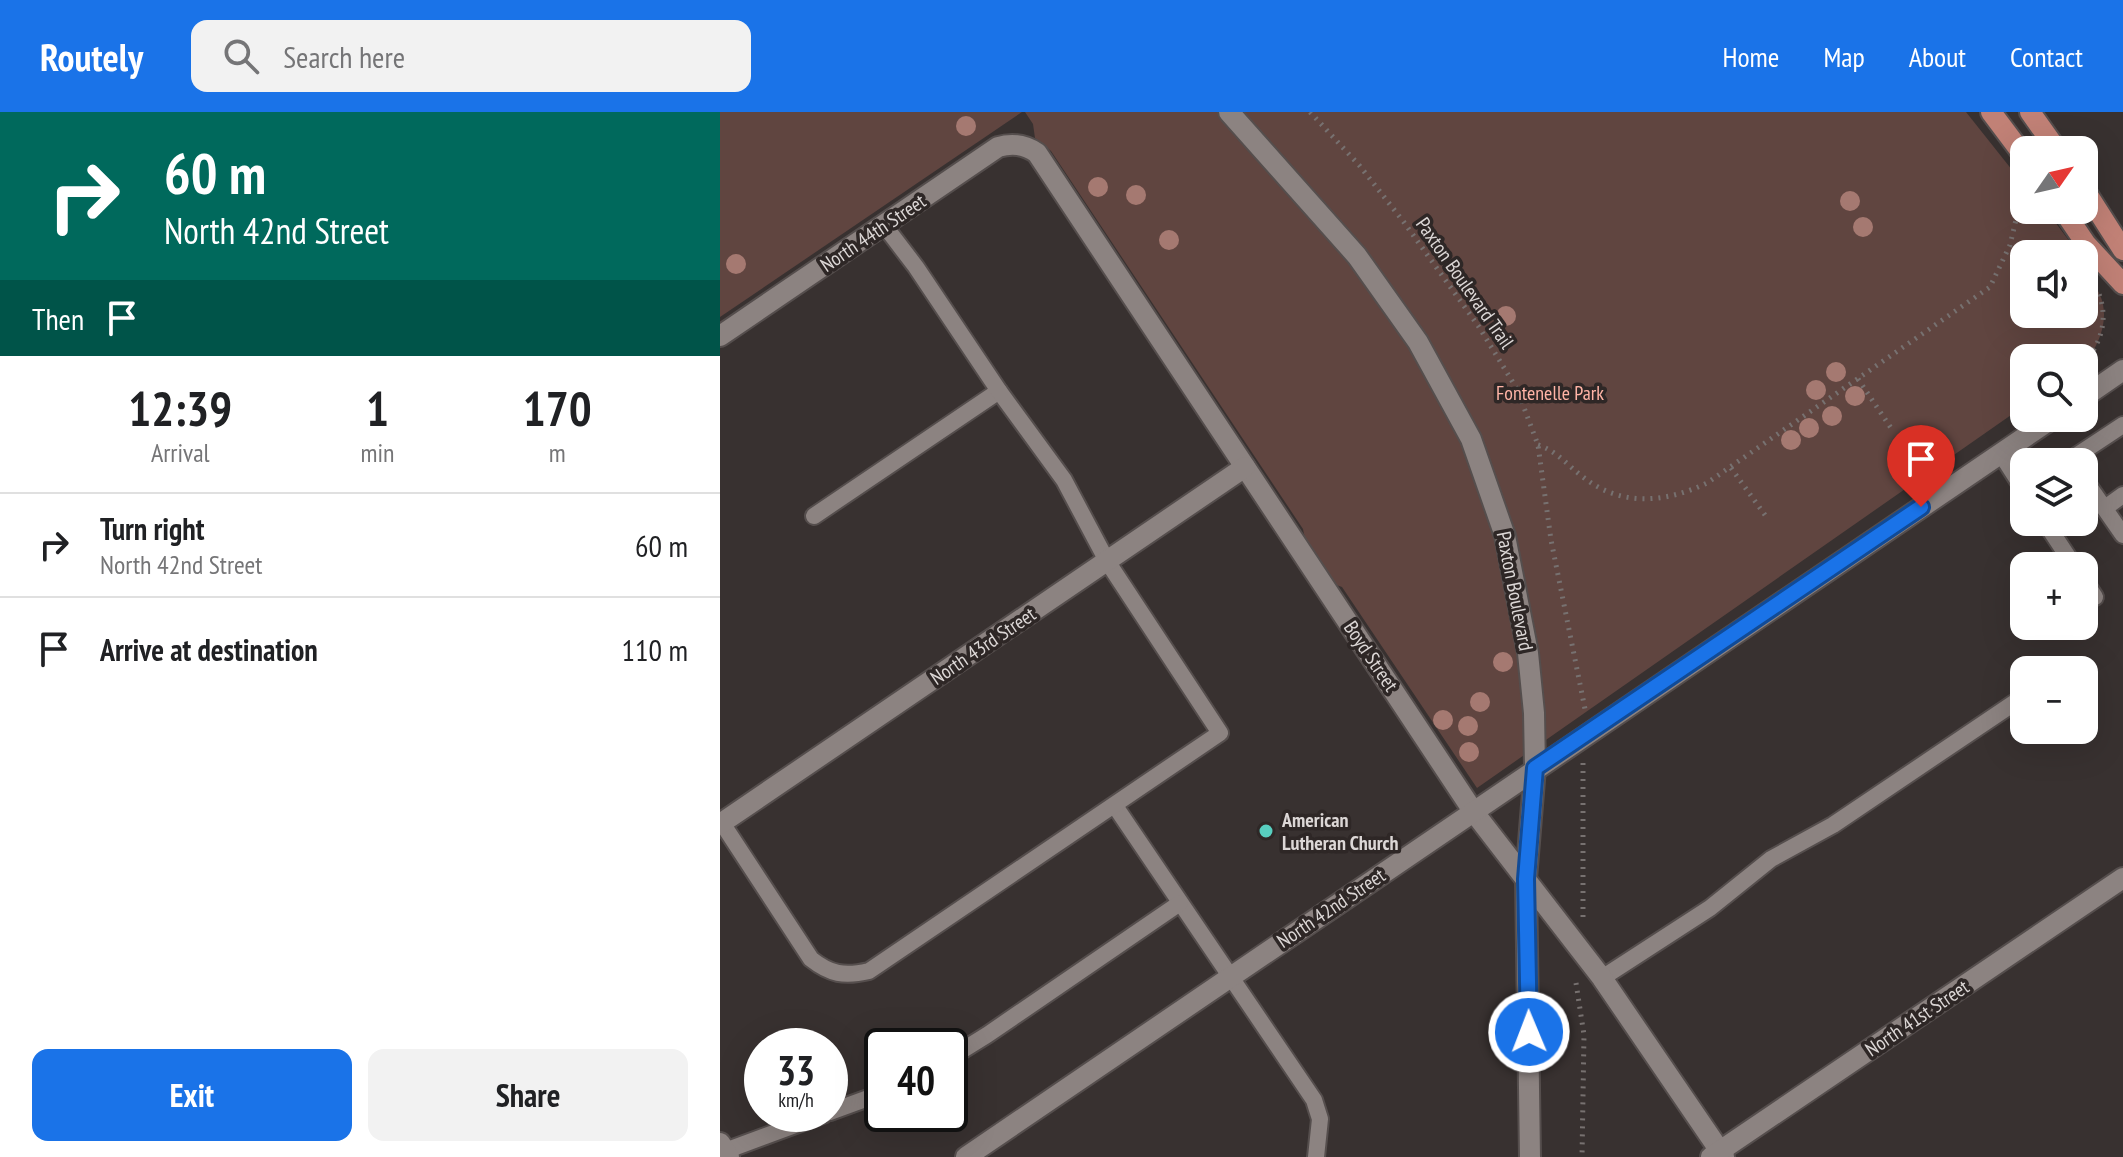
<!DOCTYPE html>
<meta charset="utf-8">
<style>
:root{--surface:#fff;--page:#f2f2f2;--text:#202124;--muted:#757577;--line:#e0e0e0;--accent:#1a73e8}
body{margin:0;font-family:"PT Sans Narrow",sans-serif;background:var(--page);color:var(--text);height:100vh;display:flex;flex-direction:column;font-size:30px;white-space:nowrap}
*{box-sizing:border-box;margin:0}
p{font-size:26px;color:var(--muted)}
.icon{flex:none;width:44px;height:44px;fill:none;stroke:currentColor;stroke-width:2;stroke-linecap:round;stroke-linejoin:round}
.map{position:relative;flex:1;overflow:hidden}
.sheet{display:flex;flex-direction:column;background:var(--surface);width:720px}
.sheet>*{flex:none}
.top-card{background:#00695c;color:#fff;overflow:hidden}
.needle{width:52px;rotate:56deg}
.controls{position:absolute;left:1290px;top:24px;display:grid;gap:16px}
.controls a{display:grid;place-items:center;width:88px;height:88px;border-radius:16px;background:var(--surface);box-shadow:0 8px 32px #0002;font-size:40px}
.speed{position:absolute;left:24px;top:916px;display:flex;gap:16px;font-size:40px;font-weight:700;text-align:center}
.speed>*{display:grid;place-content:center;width:104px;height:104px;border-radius:50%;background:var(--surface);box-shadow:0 8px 32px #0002;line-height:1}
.speed small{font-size:20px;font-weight:400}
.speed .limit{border:4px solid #111;border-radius:12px;background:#fff;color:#111}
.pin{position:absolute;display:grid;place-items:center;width:68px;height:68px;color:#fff;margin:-82px -34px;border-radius:50% 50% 50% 0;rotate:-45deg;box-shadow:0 0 8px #0007}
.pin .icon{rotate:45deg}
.me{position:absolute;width:88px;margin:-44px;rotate:359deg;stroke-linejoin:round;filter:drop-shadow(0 0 6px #0008)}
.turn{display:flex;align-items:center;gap:28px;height:168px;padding:0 32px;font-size:36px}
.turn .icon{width:104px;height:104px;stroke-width:2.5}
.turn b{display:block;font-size:56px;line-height:68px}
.then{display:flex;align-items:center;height:76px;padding:0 32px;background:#0003;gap:16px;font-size:30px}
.eta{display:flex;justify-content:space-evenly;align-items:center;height:136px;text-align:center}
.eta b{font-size:48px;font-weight:700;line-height:56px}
.action{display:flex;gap:16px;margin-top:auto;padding:16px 32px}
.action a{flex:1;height:92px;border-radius:16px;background:var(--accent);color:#fff;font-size:32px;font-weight:700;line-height:92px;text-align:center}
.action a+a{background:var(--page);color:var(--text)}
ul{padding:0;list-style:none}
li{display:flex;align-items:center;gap:24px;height:104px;padding:0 32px;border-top:2px solid var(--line)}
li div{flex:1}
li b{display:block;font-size:30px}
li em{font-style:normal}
header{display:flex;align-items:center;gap:48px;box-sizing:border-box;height:112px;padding:0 40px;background:var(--accent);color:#fff}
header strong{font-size:38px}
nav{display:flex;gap:44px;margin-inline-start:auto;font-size:28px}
.search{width:560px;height:72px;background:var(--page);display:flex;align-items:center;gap:20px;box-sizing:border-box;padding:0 28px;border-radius:16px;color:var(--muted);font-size:30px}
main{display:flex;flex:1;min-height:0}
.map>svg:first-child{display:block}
.green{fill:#604540}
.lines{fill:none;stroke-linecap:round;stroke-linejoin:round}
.service-casing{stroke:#554e4d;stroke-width:20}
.minor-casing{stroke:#554e4d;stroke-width:24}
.tertiary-casing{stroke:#554e4d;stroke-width:24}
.primary-casing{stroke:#554e4d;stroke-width:24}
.path{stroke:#777170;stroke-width:5;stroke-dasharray:2 6;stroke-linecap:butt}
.service{stroke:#8c8381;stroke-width:16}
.minor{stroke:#8c8381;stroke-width:20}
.tertiary{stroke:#8c8381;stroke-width:20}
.primary{stroke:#c18176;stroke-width:20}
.tree{fill:#a57971}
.route-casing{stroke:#114b97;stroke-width:20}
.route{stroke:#1a73e8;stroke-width:14}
.poi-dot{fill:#58cebf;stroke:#2e2726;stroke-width:3}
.labels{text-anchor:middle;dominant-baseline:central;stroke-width:7;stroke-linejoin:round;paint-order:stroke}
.street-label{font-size:20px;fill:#dcd7d6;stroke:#2e2726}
.park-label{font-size:20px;fill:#ffb4a6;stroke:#2e2726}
.poi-label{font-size:20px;font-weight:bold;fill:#dcd7d6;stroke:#2e2726;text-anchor:start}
</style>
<header>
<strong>Routely</strong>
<div class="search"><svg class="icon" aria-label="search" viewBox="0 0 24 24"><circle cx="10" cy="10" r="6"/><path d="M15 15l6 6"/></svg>Search here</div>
<nav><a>Home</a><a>Map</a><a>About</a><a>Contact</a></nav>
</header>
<main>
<section class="sheet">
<div class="top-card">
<div class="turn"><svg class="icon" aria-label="right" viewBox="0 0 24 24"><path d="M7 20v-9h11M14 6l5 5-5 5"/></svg><div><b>60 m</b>North 42nd Street</div></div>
<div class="then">Then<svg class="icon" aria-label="arrive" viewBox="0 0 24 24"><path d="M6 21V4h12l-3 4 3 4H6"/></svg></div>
</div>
<div class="eta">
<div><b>12:39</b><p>Arrival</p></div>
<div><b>1</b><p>min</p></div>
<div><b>170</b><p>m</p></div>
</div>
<ul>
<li><svg class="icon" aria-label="right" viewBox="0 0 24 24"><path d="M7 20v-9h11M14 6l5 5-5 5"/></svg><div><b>Turn right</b><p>North 42nd Street</p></div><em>60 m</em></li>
<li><svg class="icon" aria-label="arrive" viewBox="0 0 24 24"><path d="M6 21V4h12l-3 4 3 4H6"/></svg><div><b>Arrive at destination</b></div><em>110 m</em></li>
</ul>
<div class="action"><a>Exit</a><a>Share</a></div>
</section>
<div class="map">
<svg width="1403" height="1045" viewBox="0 0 1403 1045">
<rect width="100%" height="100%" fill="#383130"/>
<g class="green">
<polygon points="0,0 302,0 0,205"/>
<path d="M305,0H1246L1304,73V98H1326L1359,142H1304V202H1364V154C1367,165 1375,172 1380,183C1390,206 1380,233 1364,251V246H1304V294L757,676L622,475C603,470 586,436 583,417L331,39L315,26L313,12Z"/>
</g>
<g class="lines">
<g class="service-casing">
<g id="service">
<polyline points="1281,342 1304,378"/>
<polyline points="1347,350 1403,313"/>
<polyline points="1364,367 1403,423"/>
<polyline points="1385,396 1403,383"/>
<polyline points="94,404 279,279"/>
<polyline points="1325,410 1354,454"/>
<polyline points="1364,468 1375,485"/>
<polyline points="395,694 594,988 600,1007 596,1045"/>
<path d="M2,711L91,847C110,862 124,865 149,859L500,621L387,449L344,368L279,279L196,155L164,113"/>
<polyline points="882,866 990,796 1051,747 1113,713 1294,591"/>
<polyline points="230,946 267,923 460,791"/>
<polyline points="110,1000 162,981"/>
<polyline points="5,1039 105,1002"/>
</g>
</g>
<g class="minor-casing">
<g id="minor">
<path d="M0,224L278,35C292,31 304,32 317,41L753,699L882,866L1004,1045"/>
<polyline points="1364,285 1403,258"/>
<polyline points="0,712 525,355"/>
<polyline points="0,1031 9,1045"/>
<polyline points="246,1045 1333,306"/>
<polyline points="991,1045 1403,766"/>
</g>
</g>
<g class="tertiary-casing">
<polyline id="tertiary" points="509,0 637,144 698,230 751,327 785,424 808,541 814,601 815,656 806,767 810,1045"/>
</g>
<g class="primary-casing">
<g id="primary">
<polyline points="1271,0 1304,44"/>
<polyline points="1310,0 1337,38"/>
<polyline points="1364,77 1403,138"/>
<polyline points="1343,98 1366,132 1403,172"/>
</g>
</g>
<g class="path">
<polyline points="590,0 639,53 683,109 759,215 797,277 818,333 831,428 865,597"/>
<path d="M1364,251C1382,230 1388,207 1379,182"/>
<polyline points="1138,267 1171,316"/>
<path d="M818,333C837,339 847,353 863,365C901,395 945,391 987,371L1270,175L1290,133L1300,91L1304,93"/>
<polyline points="1011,356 1045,403"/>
<polyline points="863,651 863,805"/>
<polyline points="856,871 864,923 862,1045"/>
</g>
<use href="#service" class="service"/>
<use href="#minor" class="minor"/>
<use href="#tertiary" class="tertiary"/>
<use href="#primary" class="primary"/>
</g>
<g class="tree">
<circle cx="246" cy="14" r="10"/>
<circle cx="378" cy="75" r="10"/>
<circle cx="416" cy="83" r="10"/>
<circle cx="1130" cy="89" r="10"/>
<circle cx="1143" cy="115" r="10"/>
<circle cx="449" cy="128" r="10"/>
<circle cx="16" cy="152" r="10"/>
<circle cx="786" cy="204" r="10"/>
<circle cx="1116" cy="260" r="10"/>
<circle cx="1096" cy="278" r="10"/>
<circle cx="1135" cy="284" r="10"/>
<circle cx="1112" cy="304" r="10"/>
<circle cx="1089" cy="316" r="10"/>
<circle cx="1071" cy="328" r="10"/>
<circle cx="783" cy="550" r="10"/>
<circle cx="760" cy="590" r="10"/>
<circle cx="723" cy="608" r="10"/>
<circle cx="748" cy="614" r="10"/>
<circle cx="749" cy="640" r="10"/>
</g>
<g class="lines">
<g class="route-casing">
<polyline id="route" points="809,920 806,767 815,656 1201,395"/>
</g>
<use href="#route" class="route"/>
</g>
<circle class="poi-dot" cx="546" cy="719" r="8"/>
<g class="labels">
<g class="street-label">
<text transform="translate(153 121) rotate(-34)">North 44th Street</text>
<text transform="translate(745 171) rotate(55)">Paxton Boulevard Trail</text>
<text transform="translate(795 479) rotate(79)">Paxton Boulevard</text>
<text transform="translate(263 534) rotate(-34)">North 43rd Street</text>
<text transform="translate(651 544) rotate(56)">Boyd Street</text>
<text transform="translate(611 796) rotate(-34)">North 42nd Street</text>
<text transform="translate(1197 906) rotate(-34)">North 41st Street</text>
</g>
<g class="park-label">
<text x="830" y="281">Fontenelle Park</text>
</g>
<g class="poi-label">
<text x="562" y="708">American<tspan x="562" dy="23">Lutheran Church</tspan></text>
</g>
</g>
</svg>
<div class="controls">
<a><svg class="needle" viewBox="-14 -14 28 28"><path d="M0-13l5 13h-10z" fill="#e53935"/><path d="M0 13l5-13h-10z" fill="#757577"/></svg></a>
<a><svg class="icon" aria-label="sound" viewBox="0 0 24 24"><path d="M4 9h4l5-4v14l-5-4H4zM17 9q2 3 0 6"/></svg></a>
<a><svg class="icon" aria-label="search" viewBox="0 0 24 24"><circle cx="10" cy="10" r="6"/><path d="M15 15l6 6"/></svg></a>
<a><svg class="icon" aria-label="layers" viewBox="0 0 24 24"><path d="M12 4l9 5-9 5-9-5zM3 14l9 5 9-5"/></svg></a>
<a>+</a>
<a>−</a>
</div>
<div class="speed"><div>33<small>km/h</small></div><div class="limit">40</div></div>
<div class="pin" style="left:1201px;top:395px;background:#d93025"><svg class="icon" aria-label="arrive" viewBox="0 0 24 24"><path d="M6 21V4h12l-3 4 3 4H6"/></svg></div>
<svg class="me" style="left:809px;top:920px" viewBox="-20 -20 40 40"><circle r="17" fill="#1a73e8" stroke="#fff" stroke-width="3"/><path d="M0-11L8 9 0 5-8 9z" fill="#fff"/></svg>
</div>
</main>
